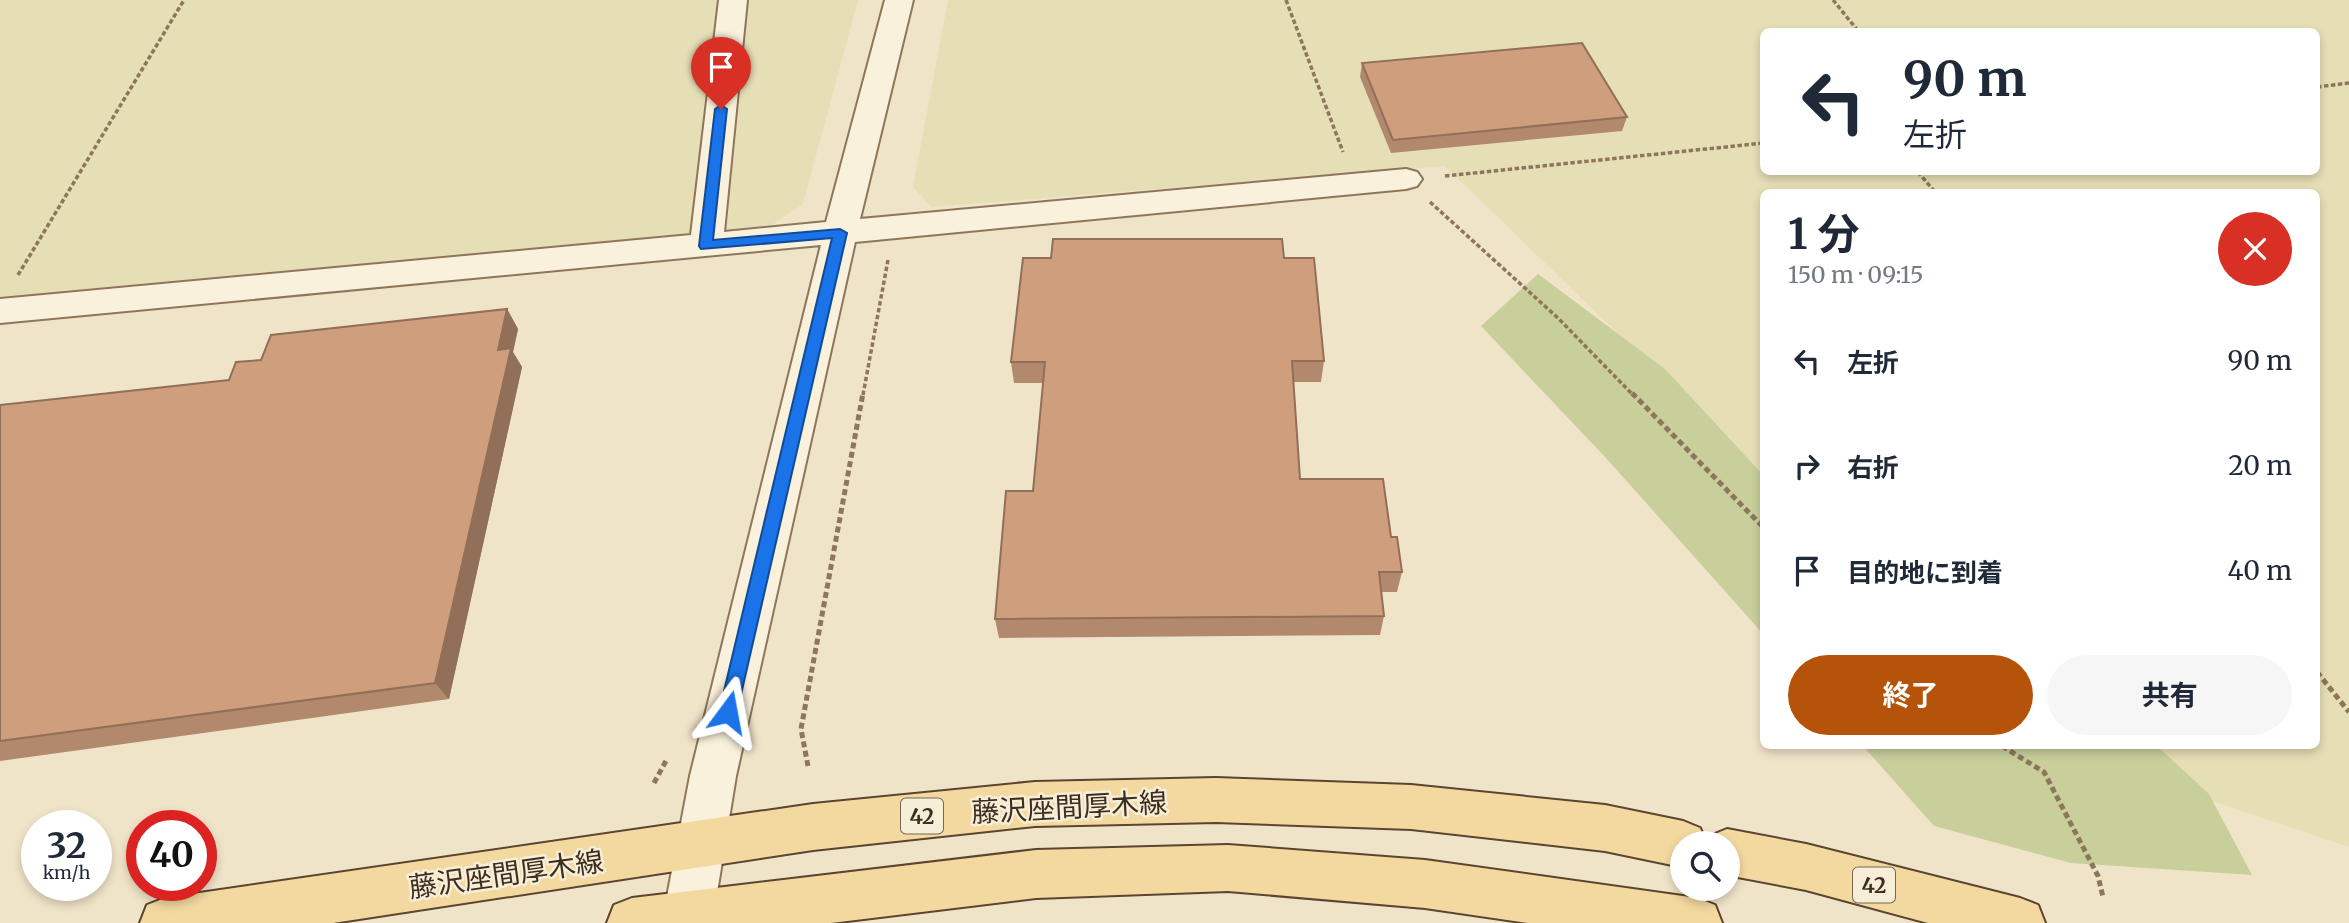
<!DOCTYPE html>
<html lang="ja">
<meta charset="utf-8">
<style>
:root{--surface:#fff;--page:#f6f6f7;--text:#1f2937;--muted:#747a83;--accent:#b45309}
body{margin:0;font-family:Merriweather,"Noto Sans JP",serif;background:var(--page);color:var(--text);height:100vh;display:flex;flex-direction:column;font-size:26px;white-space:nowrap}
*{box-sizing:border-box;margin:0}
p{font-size:23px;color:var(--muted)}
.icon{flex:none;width:38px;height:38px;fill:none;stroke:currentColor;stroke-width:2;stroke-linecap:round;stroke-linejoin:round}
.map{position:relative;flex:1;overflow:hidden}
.details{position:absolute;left:1760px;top:189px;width:560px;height:560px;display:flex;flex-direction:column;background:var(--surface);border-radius:10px;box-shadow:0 4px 10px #0003}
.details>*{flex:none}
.hud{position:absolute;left:1760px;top:28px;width:560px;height:147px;border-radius:10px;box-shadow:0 4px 10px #0003;background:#fff;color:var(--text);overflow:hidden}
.controls{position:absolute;left:1670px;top:831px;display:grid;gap:14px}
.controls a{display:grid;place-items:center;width:70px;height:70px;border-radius:50%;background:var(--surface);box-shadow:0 4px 10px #0003;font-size:35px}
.speed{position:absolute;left:21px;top:810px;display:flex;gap:14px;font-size:35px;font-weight:700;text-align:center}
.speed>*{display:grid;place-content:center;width:91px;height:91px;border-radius:50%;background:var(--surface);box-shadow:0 4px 10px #0003;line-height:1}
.speed small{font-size:18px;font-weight:400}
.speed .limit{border:10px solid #d22;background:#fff;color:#111}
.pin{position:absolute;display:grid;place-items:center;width:60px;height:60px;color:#fff;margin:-72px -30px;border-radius:50% 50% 50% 0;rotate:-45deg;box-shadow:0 0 7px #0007}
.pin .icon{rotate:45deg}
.me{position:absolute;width:77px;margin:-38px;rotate:13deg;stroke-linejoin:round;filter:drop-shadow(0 0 5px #0008)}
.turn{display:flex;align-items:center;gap:24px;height:147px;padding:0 28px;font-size:32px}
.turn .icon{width:91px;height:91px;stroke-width:2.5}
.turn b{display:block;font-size:49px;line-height:60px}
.round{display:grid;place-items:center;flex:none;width:74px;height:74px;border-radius:37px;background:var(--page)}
.headline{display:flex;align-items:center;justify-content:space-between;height:119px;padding:0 28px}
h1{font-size:42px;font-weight:700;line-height:52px}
.action{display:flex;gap:14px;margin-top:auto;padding:14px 28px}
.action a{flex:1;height:80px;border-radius:42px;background:var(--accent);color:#fff;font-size:28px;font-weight:700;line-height:80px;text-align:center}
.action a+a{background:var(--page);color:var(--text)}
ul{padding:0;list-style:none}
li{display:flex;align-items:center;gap:21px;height:105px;padding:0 28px}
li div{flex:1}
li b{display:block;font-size:26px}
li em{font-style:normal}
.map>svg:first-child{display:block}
.farmland{fill:#e6deb5;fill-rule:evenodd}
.green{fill:#c9cf9b}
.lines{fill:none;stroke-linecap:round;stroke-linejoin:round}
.minor-casing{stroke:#8d765c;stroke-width:4}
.major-casing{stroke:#5b4430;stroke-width:4}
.path-far1{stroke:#8d765c;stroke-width:3.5;stroke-dasharray:4.5 2.5;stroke-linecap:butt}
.path{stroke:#8d765c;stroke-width:5;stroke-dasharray:6 3.5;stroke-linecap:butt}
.minor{fill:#faf1dc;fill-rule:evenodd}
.major{fill:#f3d9a0;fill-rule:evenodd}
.wall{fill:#b2896c}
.shaded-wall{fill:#916f58}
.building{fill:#cf9f7d;stroke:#916f58;stroke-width:2}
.route{fill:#1a73e8;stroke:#114b97;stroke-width:2}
.labels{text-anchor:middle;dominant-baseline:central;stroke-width:5;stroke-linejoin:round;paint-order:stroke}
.shield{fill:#f7eed8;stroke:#756857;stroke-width:2}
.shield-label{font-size:21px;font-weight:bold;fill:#3d2e20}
.near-street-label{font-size:28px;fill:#3d2e20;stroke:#f7eed8}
</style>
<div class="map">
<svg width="2349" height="923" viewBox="0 0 2349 923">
<rect width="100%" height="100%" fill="#f0e4c8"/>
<g class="farmland">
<polygon points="0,0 858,0 803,204 772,225 0,302"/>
<path d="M948,0H2349V847L2049,746H2317V192H1764V475L1445,166L931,207L913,187ZM1764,32H2317V172H1764Z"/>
</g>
<g class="green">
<polygon points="1538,274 1665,369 1764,476 1764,635 1606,458 1481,326"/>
<polygon points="1863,746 2157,746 2209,794 2252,875 2071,863 1934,826"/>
</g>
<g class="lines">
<g class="minor-casing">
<polygon id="minor" points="719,0 747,0 724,232 826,222 885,0 913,0 860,219 1406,169 1417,172 1422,179 1417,186 1406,189 855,242 736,776 712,923 662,923 690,776 821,245 0,323 0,299 691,235"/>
</g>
<g class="major-casing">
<g id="major">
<polygon points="1216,778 1411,785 1605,805 1683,821 1700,828 1707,844 1682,844 1682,867 1605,851 1411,829 1216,822 1035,826 813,850 333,923 140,923 147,905 165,898 813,804 1035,782"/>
<polygon points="1727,829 1806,844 2020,898 2038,905 2045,923 1928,923 1806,890 1727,875 1727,844 1707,844 1710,836"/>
<polygon points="1228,845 1425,860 1697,898 1715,905 1722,923 1528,923 1425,908 1228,891 1036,898 831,923 607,923 614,905 632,898 1036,850"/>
</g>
</g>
<g class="path-far1">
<polyline points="1286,0 1343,152"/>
<polyline points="1833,0 1859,32"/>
<polyline points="2317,87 2349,83"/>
<polyline points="1918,172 1935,192"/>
<polyline points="1445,176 1764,143"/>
<polyline points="1430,202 1558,318 1633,395"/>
<polyline points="18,275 184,0"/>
<polyline points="863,395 888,260"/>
</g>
<g class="path">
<polyline points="1632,393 1764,528"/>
<polyline points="2317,672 2349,712"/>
<polyline points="2002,746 2044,772 2098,876 2103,897"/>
<polyline points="808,766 801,729 863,393"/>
<polyline points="654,783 667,759"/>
</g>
<use href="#minor" class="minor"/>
<use href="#major" class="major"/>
</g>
<g class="wall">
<polygon points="1362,63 1627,117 1622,131 1391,153 1360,77"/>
<polygon points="1284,258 1324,361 1321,382 1293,382 1300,479 1391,537 1402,572 1397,592 1381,592 1384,616 1380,635 999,638 995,619 1033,491 1043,383 1014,383 1011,362"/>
<polygon points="507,309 518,329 513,352 522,367 449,699 0,761 0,405 229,380 261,360"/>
</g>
<polygon class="shaded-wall" points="507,309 518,329 513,352 522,367 449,699 435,683 498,350"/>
<g class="building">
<polygon points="1582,43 1627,117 1393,140 1362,63"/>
<polygon points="1053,239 1282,239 1284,258 1314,258 1324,361 1292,361 1300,479 1383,479 1391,537 1397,537 1402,572 1379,572 1384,616 995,619 1006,491 1033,491 1045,362 1011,362 1023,258 1051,258"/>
<polygon points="507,309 498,350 511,348 435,683 0,741 0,405 229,380 236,362 261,360 271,335"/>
</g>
<polygon class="route" points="721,105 727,109 713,240 840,229 847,233 737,712 735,718 728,720 721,718 719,712 832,238 701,249 699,246 715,109"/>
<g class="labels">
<g class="shield">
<rect x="901" y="798.5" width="42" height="35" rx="5"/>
<rect x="1853" y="867.5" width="42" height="35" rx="5"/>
</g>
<g class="shield-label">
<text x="922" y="816">42</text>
<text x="1874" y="885">42</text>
</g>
<g class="near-street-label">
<text transform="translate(1069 807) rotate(-3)">藤沢座間厚木線</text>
<text transform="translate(506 874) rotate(-8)">藤沢座間厚木線</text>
</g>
</g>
</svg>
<div class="controls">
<a><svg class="icon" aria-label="search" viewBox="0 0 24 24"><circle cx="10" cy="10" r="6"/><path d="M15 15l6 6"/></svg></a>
</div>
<div class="speed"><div>32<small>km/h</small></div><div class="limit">40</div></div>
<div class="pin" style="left:721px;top:109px;background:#d93025"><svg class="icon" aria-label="arrive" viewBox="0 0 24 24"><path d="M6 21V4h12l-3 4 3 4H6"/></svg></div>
<svg class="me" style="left:728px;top:712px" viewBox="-20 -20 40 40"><path d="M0-17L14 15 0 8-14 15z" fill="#1a73e8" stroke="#fff" stroke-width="4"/></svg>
<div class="hud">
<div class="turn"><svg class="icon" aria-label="left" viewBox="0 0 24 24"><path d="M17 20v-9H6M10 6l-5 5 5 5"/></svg><div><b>90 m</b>左折</div></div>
</div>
<section class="details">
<div class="headline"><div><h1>1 分</h1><p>150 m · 09:15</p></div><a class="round" style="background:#d93025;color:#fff"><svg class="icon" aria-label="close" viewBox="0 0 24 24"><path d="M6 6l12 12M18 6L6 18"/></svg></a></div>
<ul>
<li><svg class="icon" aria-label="left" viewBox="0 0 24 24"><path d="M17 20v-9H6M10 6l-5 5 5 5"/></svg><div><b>左折</b></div><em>90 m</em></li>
<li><svg class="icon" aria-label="right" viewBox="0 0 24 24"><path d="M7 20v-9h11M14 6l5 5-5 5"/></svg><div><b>右折</b></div><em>20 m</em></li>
<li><svg class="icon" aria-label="arrive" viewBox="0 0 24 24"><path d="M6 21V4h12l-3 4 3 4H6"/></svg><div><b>目的地に到着</b></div><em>40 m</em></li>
</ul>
<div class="action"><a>終了</a><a>共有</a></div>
</section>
</div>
